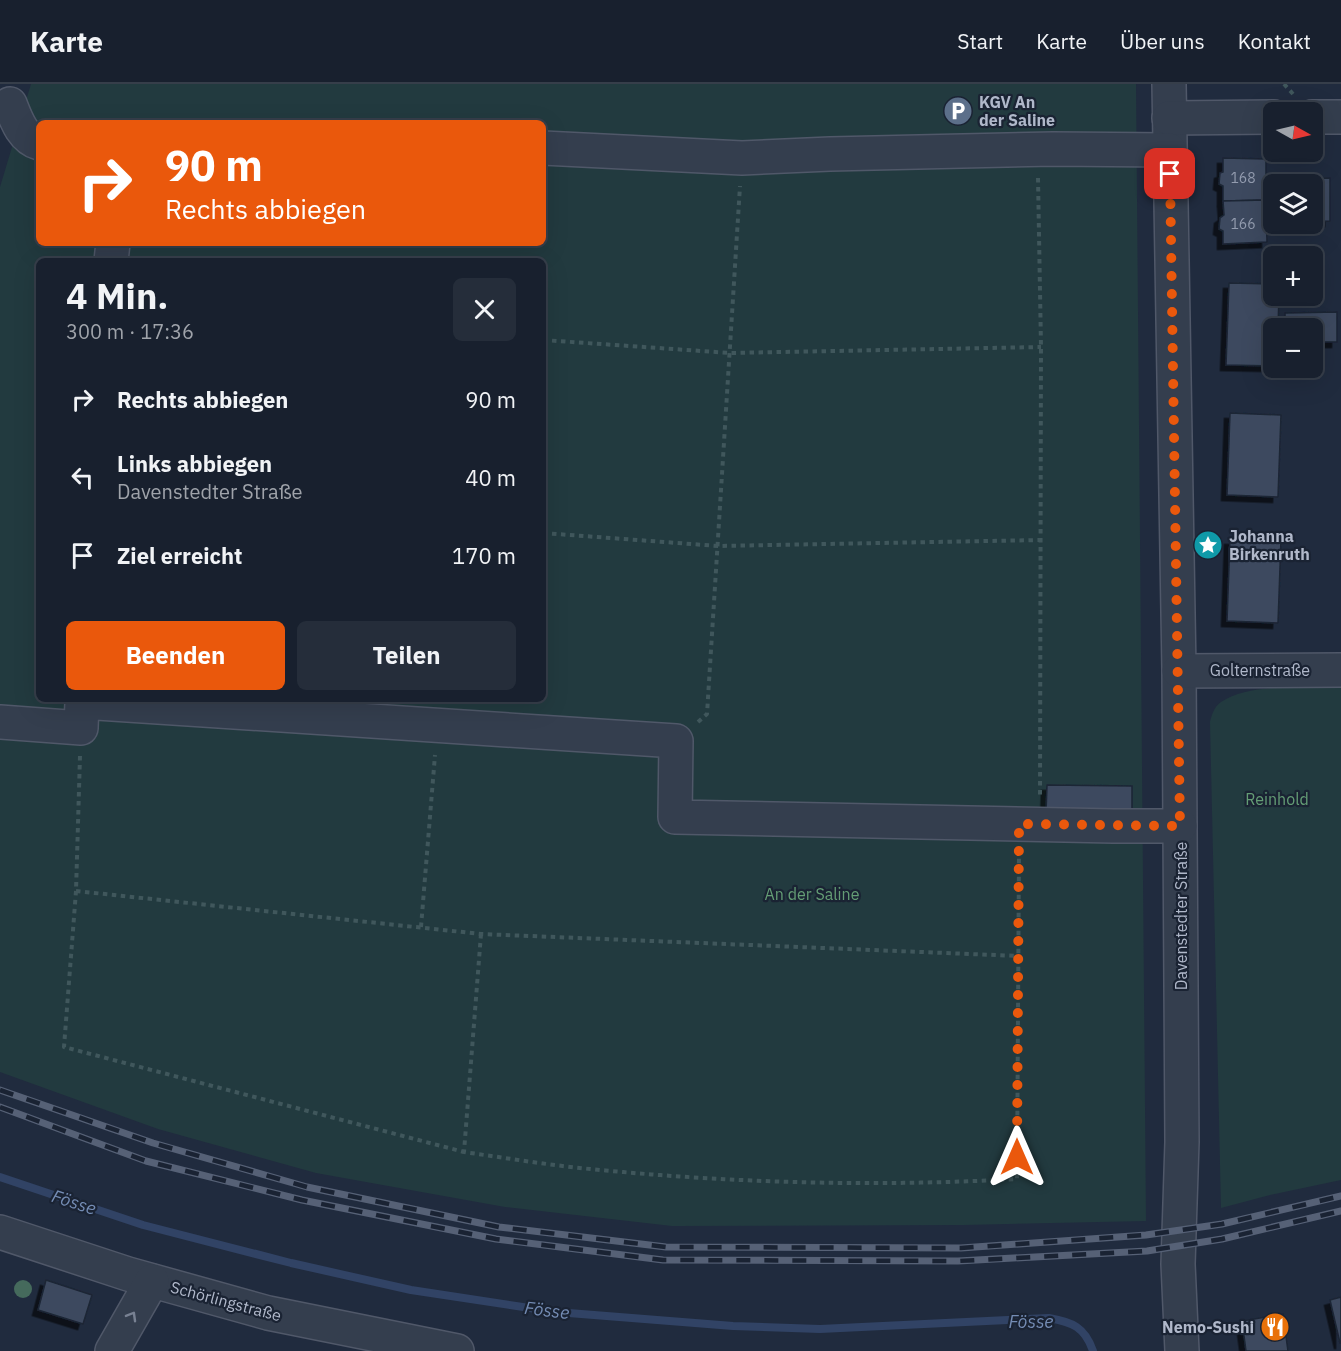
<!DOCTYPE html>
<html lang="de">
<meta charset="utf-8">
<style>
:root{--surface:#18202e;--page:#252d3a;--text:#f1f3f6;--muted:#9fa3aa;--line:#363e4a;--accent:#ea580c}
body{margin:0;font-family:"IBM Plex Sans",sans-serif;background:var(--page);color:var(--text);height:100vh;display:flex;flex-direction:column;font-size:22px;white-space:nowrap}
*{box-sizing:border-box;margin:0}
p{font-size:20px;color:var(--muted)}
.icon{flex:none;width:33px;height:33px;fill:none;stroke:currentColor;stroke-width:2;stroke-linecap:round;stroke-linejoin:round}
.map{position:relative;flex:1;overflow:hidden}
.sheet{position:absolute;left:36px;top:174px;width:510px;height:444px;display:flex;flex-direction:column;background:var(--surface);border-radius:9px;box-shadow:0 6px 24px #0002,0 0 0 2px var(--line)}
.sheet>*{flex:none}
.guide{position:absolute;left:36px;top:36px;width:510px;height:126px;border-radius:9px;box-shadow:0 6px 24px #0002,0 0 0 2px var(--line);background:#ea580c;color:#fff;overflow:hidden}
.needle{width:39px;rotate:98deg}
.buttons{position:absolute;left:1263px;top:18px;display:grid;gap:12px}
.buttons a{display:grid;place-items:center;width:60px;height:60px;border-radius:9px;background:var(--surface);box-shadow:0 6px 24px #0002,0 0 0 2px var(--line);font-size:30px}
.pin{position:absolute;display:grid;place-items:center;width:51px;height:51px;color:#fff;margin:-26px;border-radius:12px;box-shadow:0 3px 9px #0006}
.me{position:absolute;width:66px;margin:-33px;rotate:0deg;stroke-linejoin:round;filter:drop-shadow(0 0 4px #0008)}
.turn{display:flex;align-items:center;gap:21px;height:126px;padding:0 30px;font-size:27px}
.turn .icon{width:78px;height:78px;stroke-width:2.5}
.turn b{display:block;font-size:42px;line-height:51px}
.round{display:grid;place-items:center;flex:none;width:63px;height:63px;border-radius:9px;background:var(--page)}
.headline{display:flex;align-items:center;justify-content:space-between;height:102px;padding:0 30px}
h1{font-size:36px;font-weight:700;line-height:45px}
.button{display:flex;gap:12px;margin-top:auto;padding:12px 30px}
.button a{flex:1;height:69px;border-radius:9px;background:var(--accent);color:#fff;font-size:24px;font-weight:700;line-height:69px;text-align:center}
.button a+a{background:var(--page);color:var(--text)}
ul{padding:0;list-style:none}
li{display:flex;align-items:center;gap:18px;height:78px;padding:0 30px}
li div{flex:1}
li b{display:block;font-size:22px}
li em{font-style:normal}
header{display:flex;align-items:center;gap:36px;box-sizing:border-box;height:84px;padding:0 30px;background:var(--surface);border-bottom:2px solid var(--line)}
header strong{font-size:28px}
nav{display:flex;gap:33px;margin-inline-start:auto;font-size:21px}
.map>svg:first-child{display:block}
.green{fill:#223a3f;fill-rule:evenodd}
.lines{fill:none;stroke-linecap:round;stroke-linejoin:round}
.stream{stroke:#314365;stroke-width:8}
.building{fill:#3c495e;stroke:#1c2535;stroke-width:1.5;filter:url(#shadow)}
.minor-casing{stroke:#505869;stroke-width:36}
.path{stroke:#40575c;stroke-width:4;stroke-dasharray:4.5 4.5;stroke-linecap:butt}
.minor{stroke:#343e4e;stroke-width:33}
.rail-casing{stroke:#566176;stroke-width:7}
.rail{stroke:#1a2333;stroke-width:4.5;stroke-dasharray:14;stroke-linecap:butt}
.tree{fill:#456a5c}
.oneway{stroke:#788192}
.route{stroke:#ea580c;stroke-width:10;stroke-dasharray:0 18}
.labels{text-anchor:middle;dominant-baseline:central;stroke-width:4.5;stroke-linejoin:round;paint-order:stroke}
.number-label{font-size:14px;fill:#939caf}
.poi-label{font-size:16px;font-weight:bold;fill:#b0b8ca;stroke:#1a2333;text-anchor:start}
.street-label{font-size:16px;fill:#b0b8ca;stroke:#1a2333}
.park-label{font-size:16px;fill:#649d75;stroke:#1a2333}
.water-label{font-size:18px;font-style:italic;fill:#748cb4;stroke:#1a2333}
</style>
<header>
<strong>Karte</strong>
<nav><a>Start</a><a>Karte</a><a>Über uns</a><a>Kontakt</a></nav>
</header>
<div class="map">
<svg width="1341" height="1267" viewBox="0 0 1341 1267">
<defs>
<filter id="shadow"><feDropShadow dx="-5.5" dy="5.5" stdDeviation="0" flood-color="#0009"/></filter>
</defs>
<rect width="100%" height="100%" fill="#202b3e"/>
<g class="green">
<path d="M31,0H1136L1146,1137L964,1141L672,1142L505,1123L316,1089L158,1045L0,988V103ZM39,39H543V159H39ZM39,177H543V615H39Z"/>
<path d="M1341,604V1096L1270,1111L1221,1124L1210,638C1212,630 1214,623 1221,618C1251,598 1306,604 1341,604Z"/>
</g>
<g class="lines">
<path class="stream" d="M0,1093L143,1141L291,1179L411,1206L556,1228L733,1242L820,1245L1049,1234C1072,1238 1085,1243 1093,1267"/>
</g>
<g class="building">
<polygon points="1223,74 1266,75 1266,116 1223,117 1223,102 1219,100 1220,89 1223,88"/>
<polygon points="1330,94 1330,137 1312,138 1312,100 1290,100 1290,95"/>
<polygon points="1266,116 1267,158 1223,160 1223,147 1219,145 1220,134 1224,131 1223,117"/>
<polygon points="1229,199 1274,200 1274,212 1279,212 1278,244 1274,244 1274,282 1226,281"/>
<polygon points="1337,228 1337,258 1312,258 1312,244 1285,244 1285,229"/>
<polygon points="1230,329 1281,331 1278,413 1227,411"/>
<polygon points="1230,455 1281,456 1278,539 1227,537"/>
<polygon points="1047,701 1132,702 1132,730 1046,729"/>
<polygon points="46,1196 92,1211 83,1240 38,1226"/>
<polygon points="1341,1213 1341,1259 1340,1259 1330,1216"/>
<polygon points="1283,1230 1288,1267 1246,1267 1242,1237"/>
</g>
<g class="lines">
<g class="minor-casing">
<g id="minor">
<polyline points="1169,0 1179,587 1182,1058 1178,1180 1182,1267"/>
<path d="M10,20C16,35 22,54 39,59"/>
<polyline points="1312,33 1341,33"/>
<polyline points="1169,34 1274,33"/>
<polyline points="543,64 742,74 830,70 1053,65 1169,66"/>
<polyline points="111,177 113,159"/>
<polyline points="1179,587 1341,586"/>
<polyline points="0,638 81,644 82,618 676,657 675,733 1113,742 1180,742"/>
<polyline points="0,1148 128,1190 268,1229 457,1267"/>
<polyline points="112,1267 152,1197"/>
</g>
</g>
<g class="path">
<polyline points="1284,0 1293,10"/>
<polyline points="1038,94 1041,263 1040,713"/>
<polyline points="543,256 730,269 1041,263"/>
<polyline points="543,449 718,462 1040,456"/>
<polyline points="698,638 707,630 740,102"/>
<polyline points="80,672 76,807 64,963 464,1068"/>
<polyline points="76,807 481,850 1019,872"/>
<polyline points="421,843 435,671"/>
<path d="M481,850L464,1068C506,1074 548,1081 590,1085C732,1099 875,1103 1017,1095L1019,768"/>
</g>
<use href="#minor" class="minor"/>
<g class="rail-casing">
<g id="rail">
<polyline points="0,1006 153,1059 307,1103 499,1143 666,1163 961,1164 1146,1151 1222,1140 1341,1112"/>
<polyline points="0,1023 146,1077 302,1116 496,1155 663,1176 958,1177 1147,1167 1222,1155 1341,1127"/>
</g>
</g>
<use href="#rail" class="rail"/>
</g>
<circle class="tree" cx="23" cy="1205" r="9"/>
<defs><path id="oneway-chevron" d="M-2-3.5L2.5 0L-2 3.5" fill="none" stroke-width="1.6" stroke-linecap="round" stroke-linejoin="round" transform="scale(1.5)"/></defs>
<use class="oneway" href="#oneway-chevron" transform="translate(132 1232) rotate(-60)"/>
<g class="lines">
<polyline class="route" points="1017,1073 1019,740 1180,742 1170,90"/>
</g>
<defs>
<g id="parking-disc" transform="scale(1.5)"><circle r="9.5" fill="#5c6f8a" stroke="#1a2333"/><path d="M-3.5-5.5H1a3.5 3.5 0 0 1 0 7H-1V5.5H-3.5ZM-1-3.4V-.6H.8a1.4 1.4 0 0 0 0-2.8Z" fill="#fff"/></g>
<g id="sight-disc" transform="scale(1.5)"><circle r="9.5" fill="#0f9aa8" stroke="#1a2333"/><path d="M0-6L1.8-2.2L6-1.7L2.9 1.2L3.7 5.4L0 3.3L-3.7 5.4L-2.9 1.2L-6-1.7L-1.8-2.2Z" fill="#fff"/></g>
<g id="restaurant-disc" transform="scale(1.5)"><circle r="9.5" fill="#e8710a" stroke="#1a2333"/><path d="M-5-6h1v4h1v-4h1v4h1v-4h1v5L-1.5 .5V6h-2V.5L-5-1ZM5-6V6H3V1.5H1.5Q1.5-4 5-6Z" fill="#fff"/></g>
</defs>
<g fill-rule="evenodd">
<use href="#parking-disc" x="958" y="27"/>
<use href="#sight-disc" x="1208" y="461"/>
<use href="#restaurant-disc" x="1275" y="1243"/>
</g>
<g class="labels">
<g class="number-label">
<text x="1243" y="94">168</text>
<text x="1243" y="140">166</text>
</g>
<g class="poi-label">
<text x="979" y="18">KGV An<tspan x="979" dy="18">der Saline</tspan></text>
<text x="1229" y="452">Johanna<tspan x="1229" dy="18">Birkenruth</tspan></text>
<text x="1254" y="1243" text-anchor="end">Nemo-Sushi</text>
</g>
<g class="street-label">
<text x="1260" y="586">Golternstraße</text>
<text transform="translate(1181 832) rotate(-90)">Davenstedter Straße</text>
<text transform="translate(226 1217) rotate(15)">Schörlingstraße</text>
</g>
<g class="park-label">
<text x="1277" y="715">Reinhold</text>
<text x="812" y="810">An der Saline</text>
</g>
<g class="water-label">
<text transform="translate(74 1118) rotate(18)">Fösse</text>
<text transform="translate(547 1226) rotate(7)">Fösse</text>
<text x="1031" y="1237">Fösse</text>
</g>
</g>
</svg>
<div class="buttons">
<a><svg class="needle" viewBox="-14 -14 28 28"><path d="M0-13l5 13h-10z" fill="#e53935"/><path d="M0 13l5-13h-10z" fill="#9fa3aa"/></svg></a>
<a><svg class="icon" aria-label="layers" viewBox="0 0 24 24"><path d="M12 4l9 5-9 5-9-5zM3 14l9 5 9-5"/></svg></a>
<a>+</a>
<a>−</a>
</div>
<div class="pin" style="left:1170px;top:90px;background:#d93025"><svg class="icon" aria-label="arrive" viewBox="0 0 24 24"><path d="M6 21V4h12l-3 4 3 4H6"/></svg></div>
<svg class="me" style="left:1017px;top:1073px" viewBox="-20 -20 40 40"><path d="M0-17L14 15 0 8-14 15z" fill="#ea580c" stroke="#fff" stroke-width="4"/></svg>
<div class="guide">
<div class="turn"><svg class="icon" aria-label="right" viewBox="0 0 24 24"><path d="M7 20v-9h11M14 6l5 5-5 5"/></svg><div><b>90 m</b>Rechts abbiegen</div></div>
</div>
<section class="sheet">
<div class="headline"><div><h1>4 Min.</h1><p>300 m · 17:36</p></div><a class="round"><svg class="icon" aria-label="close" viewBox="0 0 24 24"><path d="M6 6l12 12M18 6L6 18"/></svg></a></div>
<ul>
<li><svg class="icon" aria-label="right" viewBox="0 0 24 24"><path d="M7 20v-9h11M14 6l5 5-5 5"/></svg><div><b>Rechts abbiegen</b></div><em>90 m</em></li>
<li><svg class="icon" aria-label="left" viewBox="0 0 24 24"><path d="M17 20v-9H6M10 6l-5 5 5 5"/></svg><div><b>Links abbiegen</b><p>Davenstedter Straße</p></div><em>40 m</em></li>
<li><svg class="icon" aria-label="arrive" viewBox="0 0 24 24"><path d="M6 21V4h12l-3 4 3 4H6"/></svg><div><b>Ziel erreicht</b></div><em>170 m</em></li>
</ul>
<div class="button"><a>Beenden</a><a>Teilen</a></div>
</section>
</div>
